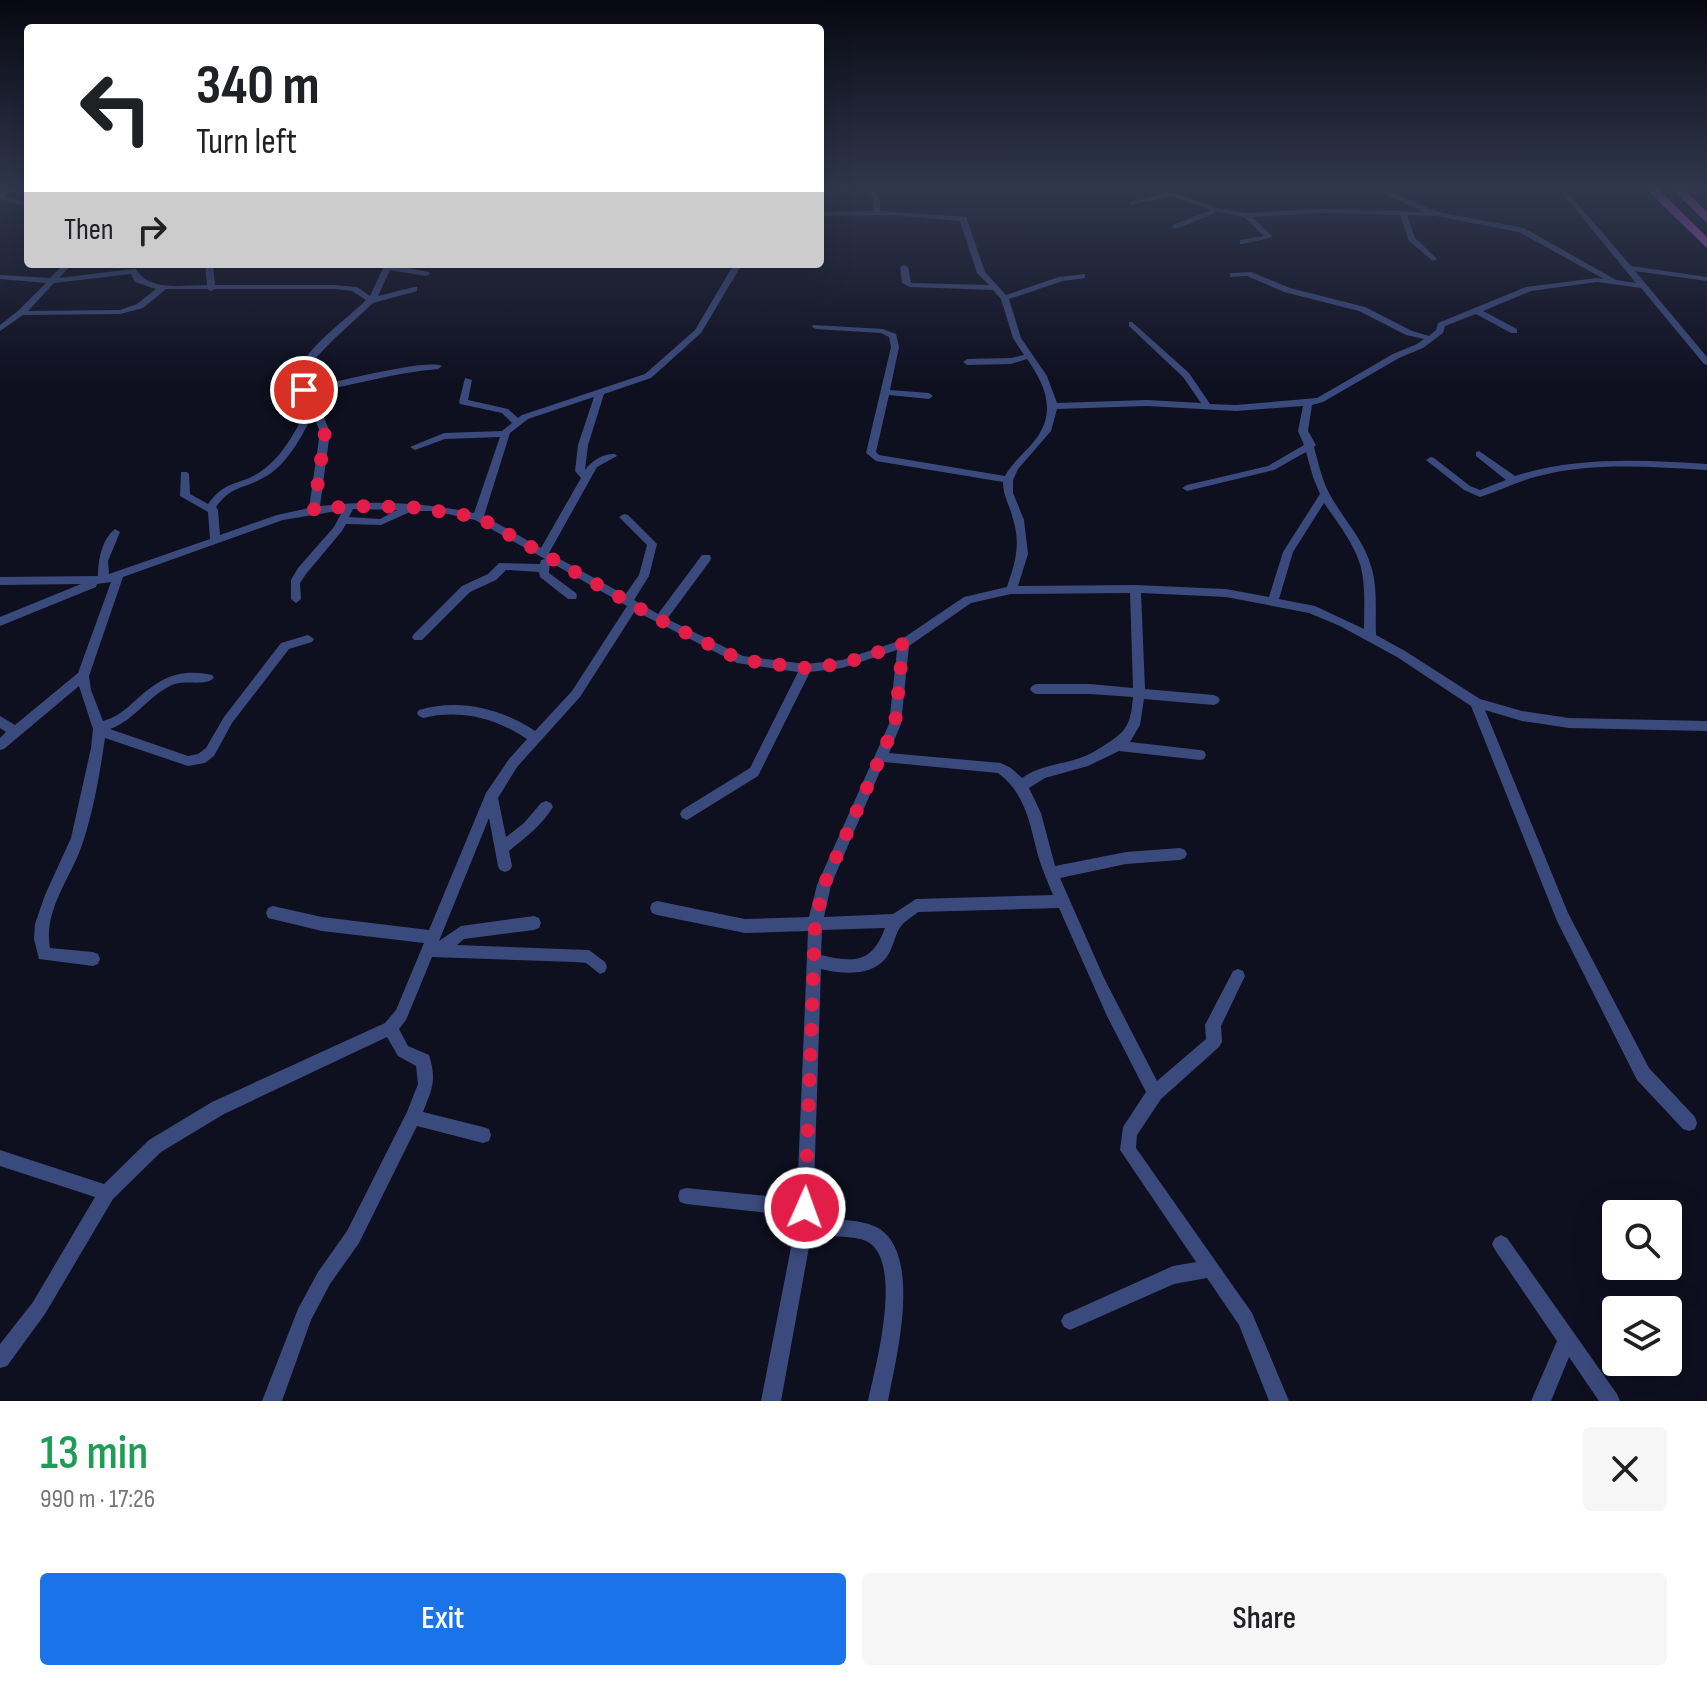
<!DOCTYPE html>
<meta charset="utf-8">
<style>
:root{--surface:#fff;--page:#f6f6f6;--text:#202124;--muted:#757577;--accent:#1a73e8}
body{margin:0;font-family:"Sofia Sans Condensed",sans-serif;background:var(--page);color:var(--text);height:100vh;display:flex;flex-direction:column;font-size:30px;white-space:nowrap}
*{box-sizing:border-box;margin:0}
p{font-size:26px;color:var(--muted)}
.icon{flex:none;width:44px;height:44px;fill:none;stroke:currentColor;stroke-width:2;stroke-linecap:round;stroke-linejoin:round}
.map{position:relative;height:1401px;overflow:hidden}
.details{display:flex;flex-direction:column;background:var(--surface);flex:1}
.details>*{flex:none}
.hud{position:absolute;left:24px;top:24px;width:800px;height:244px;border-radius:8px;box-shadow:0 8px 32px #0002;background:#fff;color:var(--text);overflow:hidden}
.controls{position:absolute;left:1602px;top:1200px;display:grid;gap:16px}
.controls a{display:grid;place-items:center;width:80px;height:80px;border-radius:8px;background:var(--surface);box-shadow:0 8px 32px #0002;font-size:40px}
.pin{position:absolute;display:grid;place-items:center;width:68px;height:68px;color:#fff;margin:-34px;border:4px solid #fff;border-radius:50%;box-shadow:0 2px 8px #0007}
.me{position:absolute;width:88px;margin:-44px;rotate:2deg;stroke-linejoin:round;filter:drop-shadow(0 0 6px #0008)}
.turn{display:flex;align-items:center;gap:28px;height:168px;padding:0 40px;font-size:36px}
.turn .icon{width:104px;height:104px;stroke-width:2.5}
.turn b{display:block;font-size:56px;line-height:68px}
.then{display:flex;align-items:center;height:76px;padding:0 40px;background:#0003;gap:16px;font-size:30px}
.round{display:grid;place-items:center;flex:none;width:84px;height:84px;border-radius:8px;background:var(--page)}
.headline{display:flex;align-items:center;justify-content:space-between;height:136px;padding:0 40px}
h1{font-size:48px;font-weight:600;line-height:60px;color:#1e9e55}
.button{display:flex;gap:16px;margin-top:auto;padding:16px 40px}
.button a{flex:1;height:92px;border-radius:8px;background:var(--accent);color:#fff;font-size:32px;font-weight:600;line-height:92px;text-align:center}
.button a+a{background:var(--page);color:var(--text)}
.map>svg:first-child{display:block}
.lines{fill:none;stroke-linecap:round;stroke-linejoin:round}
.minor{fill:#3b4a7c;fill-rule:evenodd}
.trunk{fill:#c456e1;fill-rule:evenodd}
.route{stroke:#e11d48;stroke-width:14;stroke-dasharray:0 25.2}
</style>
<div class="map">
<svg width="1707" height="1401" viewBox="0 0 1707 1401">
<rect width="100%" height="100%" fill="#0e0f1f"/>
<g class="lines">
<g class="minor">
<polygon points="12,188 20,188 5,196 28,203 28,207 0,199 0,193"/>
<path d="M864,188H871L879,197L880,211L966,217L985,272L1006,295L1059,277L1085,274V278L1063,281L1009,299L1021,338L1047,376L1057,403L1147,400L1201,403L1183,377L1129,326V322H1132L1189,373L1210,404L1236,405L1317,398L1393,354L1417,344L1424,339L1406,335L1359,311L1284,292L1247,276L1230,277V273H1233L1251,272L1290,288L1365,307L1412,331L1429,336L1436,330L1438,323L1526,287L1597,278L1604,279L1519,232L1436,216L1407,215L1415,238L1437,259L1433,261L1409,241L1400,215L1321,213L1252,217L1273,237L1243,244H1240V240L1264,236L1244,217L1218,212L1176,229L1172,227L1173,225L1211,210L1171,196L1131,205L1128,203L1171,192L1218,208L1246,213L1321,209L1424,212L1372,188H1380L1438,212L1524,228L1616,280L1636,283L1558,188H1564L1631,266L1707,277V281L1635,271L1707,357V365L1704,364L1641,288L1597,282L1531,291L1483,311L1517,329V333H1511L1476,314L1445,326L1443,333L1423,348L1399,358L1323,402L1312,405L1308,431L1316,445L1314,447C1319,466 1323,484 1333,500C1346,522 1364,541 1371,566C1378,588 1375,612 1376,635L1405,651L1480,699L1522,711L1569,718L1707,721V731L1569,728L1522,721L1485,710L1568,913L1649,1068L1695,1117L1697,1123L1695,1129L1689,1131L1683,1129L1637,1080L1557,921L1471,706L1397,657L1340,626L1309,613L1226,597L1141,593L1145,689L1214,695L1218,697L1220,700L1218,703L1214,705L1144,699L1140,725L1130,742L1200,750L1204,751L1206,755L1204,759L1200,760L1119,751L1088,766L1045,778L1029,788L1041,813L1055,866L1126,852L1180,848L1185,850L1187,854L1185,858L1180,860L1126,864L1060,878L1104,978L1157,1081L1206,1039L1205,1025L1233,971L1238,969L1243,971L1245,976L1221,1026L1222,1042L1219,1047L1161,1099L1137,1135L1136,1148L1252,1313L1289,1401H1269L1239,1325L1207,1278L1174,1284L1070,1330L1064,1327L1061,1321L1064,1315L1173,1266L1196,1262L1120,1150L1123,1127L1146,1092L1107,1016L1059,908L918,912C912,917 903,922 899,929C894,938 893,949 886,958C871,977 842,974 821,969L813,1219C833,1220 862,1218 880,1229C922,1258 896,1359 888,1401H868C875,1369 905,1259 866,1241C853,1235 826,1237 811,1236L781,1401H761L795,1227L796,1216L686,1204L680,1202L678,1196L680,1190L686,1188L797,1199L808,931L745,933L657,915L652,913L650,908L652,903L657,901L745,919L809,917L817,885L889,724L897,650L842,668L810,672L758,776L687,820L682,818L680,814L682,810L750,768L798,672L737,663L635,611L580,697L517,767L498,798L506,837L524,823L541,803L546,801L551,803L553,807C542,825 525,838 509,851L512,866L510,870L505,872L500,870L498,866L489,818L439,941L461,926L534,916L539,918L541,923L539,928L534,930L464,939L457,945L589,950L605,962L607,967L605,972L600,974L586,963L575,962L432,957L406,1020L399,1029L408,1046L429,1055C437,1080 432,1089 423,1112L483,1127L489,1129L491,1135L489,1141L483,1143L417,1126L359,1243L330,1284L311,1320L282,1401H262L298,1309L318,1272L347,1231L407,1112L418,1084L416,1066L398,1056L387,1037L224,1114L161,1152L113,1199L45,1314L7,1366L0,1368V1344L33,1302L95,1197L0,1166V1150L104,1184L149,1140L212,1102L385,1023L396,1010L424,943L322,931L268,918L266,913L268,908L273,906L322,917L429,930L486,793L509,759L527,739C496,718 460,709 423,718L419,716L417,713L419,710C458,698 501,708 535,731L572,691L627,606L550,562L549,573L576,593L577,596L576,599H568L540,577L539,572L506,570L496,580L470,592L422,640H414L412,637L414,634L462,586L488,574L499,563L540,564L541,560L545,559L475,520L434,511H412L381,525L346,524L342,531L306,574L300,583L301,599L296,603L291,599V580L298,568L334,527L343,510L283,520L123,577L89,676L91,690L103,721C116,718 126,709 136,700C160,678 179,668 212,675L214,678C204,687 185,679 172,685C148,696 135,720 110,729L188,756L198,754L206,748L224,717L281,643L308,635L314,639L312,642L289,649L232,723L214,756L205,763L188,766L105,738C100,772 94,809 83,842C72,877 43,909 50,948L93,952L98,954L100,959L98,964L93,966L39,959L34,939L35,924L45,895L71,838L91,748L93,729L79,686L4,749L0,750V738L6,732L0,728V716L15,725L78,673L111,582L97,584L96,587L0,626V617L81,584L0,585V577L98,576C98,560 102,539 115,529L120,532L108,561L109,574L210,539L208,512L180,496L181,472H187L189,474L190,494L208,504C226,479 239,486 260,472C283,457 297,429 308,406C303,399 296,391 296,383C294,355 348,319 366,300L352,291L334,289H215L211,291L207,289H166L143,308L120,314L23,315L0,331V325L18,311L46,283L0,279V275L50,278L64,264H72L59,278L133,269H136C149,292 183,285 207,285L205,264H213L215,285H334L357,287L370,296L385,264L429,272L430,274L426,276L390,270L378,296L414,287H417V291L373,303L333,340L312,362L306,372V387C333,384 425,358 442,366L438,369C394,372 352,387 308,392L318,404L330,432L320,506C372,500 423,502 474,513L500,437L445,439L415,450L410,447L444,433L502,431L512,423L502,413L460,404L459,402L465,378L472,380L468,400L508,409L518,418L522,415L645,374L695,330L734,264H742L701,333L651,378L604,394L588,445L585,470C591,461 604,453 615,454L617,456L597,467L549,553L625,595L639,575L647,545L619,517L624,514L628,515L657,544L649,576L634,600L658,614L702,555H710L711,558L710,561L667,619L743,656L806,664L842,660L899,641L964,597L1007,587C1015,563 1021,545 1013,519C1010,506 1003,496 1003,482L876,461L866,453L891,347L889,337L881,333L816,329L812,327L813,325L883,329L896,334L899,347L890,390L929,393L933,396L929,399L889,395L876,452L879,455L1005,476C1014,459 1032,448 1041,431C1055,406 1042,380 1027,359L1011,364L967,365L963,362L967,359L1011,358L1024,355L1013,338L1001,299L993,290L910,287L902,283L900,267L904,265L908,267L911,283L989,285L977,273L960,221L893,215L820,216V212L873,211V197ZM131,274L135,282L156,289L137,304L120,310L28,311L54,283ZM594,397L578,445L575,471L581,478L541,548L484,516L510,433L528,419ZM1147,406L1236,411L1303,406L1298,431L1304,445L1268,466L1187,485L1182,488L1187,491L1274,470L1306,452L1313,477L1320,494L1283,552L1269,597L1226,589L1135,585L1018,586L1028,554L1024,520L1013,493V480L1018,469L1051,431L1057,409ZM313,414L320,432L309,508L277,515L220,535L218,510L216,507C231,486 243,489 263,478C287,466 302,436 313,414ZM1324,503C1337,522 1353,542 1360,564C1366,585 1364,608 1364,629L1315,606L1279,599L1293,552ZM353,509L397,510L380,519L349,517ZM1130,593L1133,688L1090,684H1036L1032,686L1030,689L1032,692L1036,694H1090L1133,697C1131,719 1129,729 1111,741C1100,748 1090,755 1077,759C1058,765 1038,766 1022,778L1011,768L1001,763L889,753L901,724L909,646L971,603L1011,594ZM884,762L998,773C1027,794 1030,827 1039,859C1043,871 1048,883 1053,895L916,899L893,914L824,917L831,885ZM885,928C872,963 855,963 821,955L822,930Z"/>
<path d="M1479,451L1515,476C1576,456 1644,460 1707,464V470C1652,467 1593,462 1539,476C1518,481 1500,491 1480,497L1464,490L1426,460L1431,457L1434,458L1470,486L1480,490L1506,480L1476,456V452Z"/>
<polygon points="1501,1235 1507,1238 1617,1394 1620,1401 1599,1401 1569,1357 1551,1401 1531,1401 1557,1341 1495,1250 1492,1244 1495,1238"/>
</g>
<g class="trunk">
<polygon points="1645,188 1657,188 1707,237 1707,248"/>
<polygon points="1671,188 1683,188 1707,212 1707,223"/>
</g>
</g>
<linearGradient id="sky" x2="0" y2="1"><stop stop-color="#080811"/><stop offset="0.49" stop-color="#30374d"/><stop offset="1" stop-color="#30374d" stop-opacity="0"/></linearGradient>
<rect width="1707" height="384" fill="url(#sky)"/>
<g class="lines">
<polyline class="route" points="304,390 324,421 325,432 314,510 350,506 410,507 478,517 660,620 741,660 806,668 842,664 903,644 895,724 824,885 815,923 805,1208"/>
</g>
</svg>
<div class="controls">
<a><svg class="icon" aria-label="search" viewBox="0 0 24 24"><circle cx="10" cy="10" r="6"/><path d="M15 15l6 6"/></svg></a>
<a><svg class="icon" aria-label="layers" viewBox="0 0 24 24"><path d="M12 4l9 5-9 5-9-5zM3 14l9 5 9-5"/></svg></a>
</div>
<div class="pin" style="left:304px;top:390px;background:#d93025"><svg class="icon" aria-label="arrive" viewBox="0 0 24 24"><path d="M6 21V4h12l-3 4 3 4H6"/></svg></div>
<svg class="me" style="left:805px;top:1208px" viewBox="-20 -20 40 40"><circle r="17" fill="#e11d48" stroke="#fff" stroke-width="3"/><path d="M0-11L8 9 0 5-8 9z" fill="#fff"/></svg>
<div class="hud">
<div class="turn"><svg class="icon" aria-label="left" viewBox="0 0 24 24"><path d="M17 20v-9H6M10 6l-5 5 5 5"/></svg><div><b>340 m</b>Turn left</div></div>
<div class="then">Then<svg class="icon" aria-label="right" viewBox="0 0 24 24"><path d="M7 20v-9h11M14 6l5 5-5 5"/></svg></div>
</div>
</div>
<section class="details">
<div class="headline"><div><h1>13 min</h1><p>990 m · 17:26</p></div><a class="round"><svg class="icon" aria-label="close" viewBox="0 0 24 24"><path d="M6 6l12 12M18 6L6 18"/></svg></a></div>
<div class="button"><a>Exit</a><a>Share</a></div>
</section>
